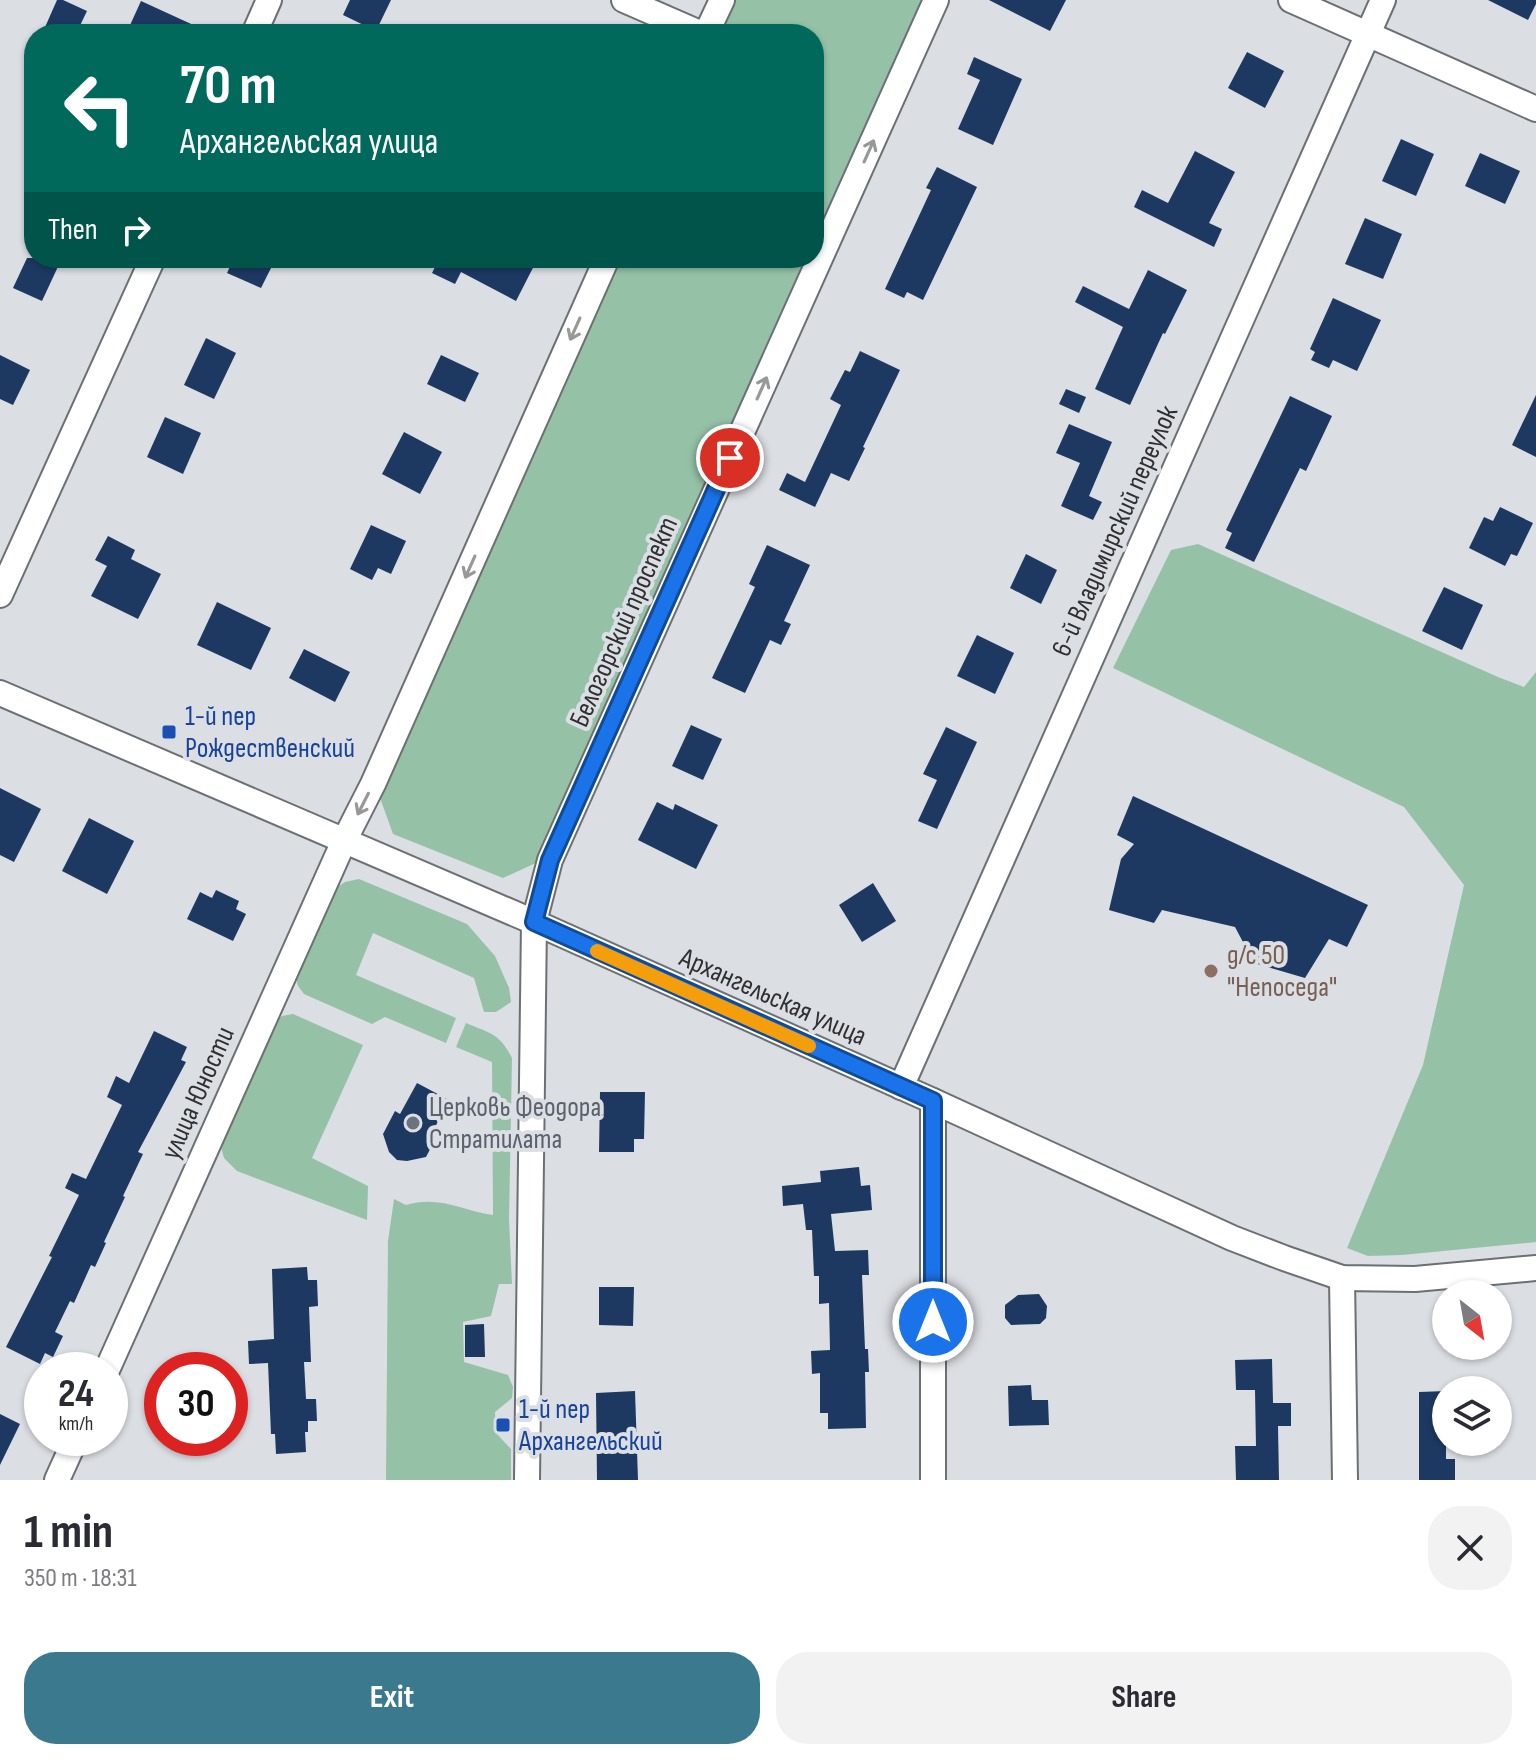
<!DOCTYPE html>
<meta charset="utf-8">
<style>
:root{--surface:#fff;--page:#f2f2f3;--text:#2b2b33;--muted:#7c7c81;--accent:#3a798e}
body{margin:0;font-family:"Sofia Sans Condensed",sans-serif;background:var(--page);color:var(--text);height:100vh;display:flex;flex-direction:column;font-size:30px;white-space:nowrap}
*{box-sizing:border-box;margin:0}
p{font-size:26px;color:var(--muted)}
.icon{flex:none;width:44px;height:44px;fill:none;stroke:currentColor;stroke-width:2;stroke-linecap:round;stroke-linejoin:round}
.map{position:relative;height:1480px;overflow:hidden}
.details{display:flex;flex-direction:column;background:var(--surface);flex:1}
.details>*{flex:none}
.top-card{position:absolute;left:24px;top:24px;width:800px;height:244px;border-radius:32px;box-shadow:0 2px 6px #0004;background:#00695c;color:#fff;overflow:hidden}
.needle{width:52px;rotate:149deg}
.controls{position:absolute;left:1432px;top:1280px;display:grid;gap:16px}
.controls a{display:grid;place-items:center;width:80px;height:80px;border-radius:50%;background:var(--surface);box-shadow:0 2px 6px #0004;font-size:40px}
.speed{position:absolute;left:24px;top:1352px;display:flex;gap:16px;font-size:40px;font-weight:700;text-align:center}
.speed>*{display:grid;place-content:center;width:104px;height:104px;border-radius:50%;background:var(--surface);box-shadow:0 2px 6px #0004;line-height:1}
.speed small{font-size:20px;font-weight:400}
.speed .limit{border:12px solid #d22;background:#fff;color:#111}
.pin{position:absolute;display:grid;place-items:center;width:68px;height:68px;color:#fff;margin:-34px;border:4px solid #fff;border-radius:50%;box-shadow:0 2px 8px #0007}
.me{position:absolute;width:88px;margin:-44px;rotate:0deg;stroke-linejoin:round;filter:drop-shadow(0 0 6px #0008)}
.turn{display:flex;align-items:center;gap:28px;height:168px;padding:0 24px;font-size:36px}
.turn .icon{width:104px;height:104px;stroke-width:2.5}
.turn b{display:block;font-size:56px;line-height:68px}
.then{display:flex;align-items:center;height:76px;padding:0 24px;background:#0003;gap:16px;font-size:30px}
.round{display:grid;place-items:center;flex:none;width:84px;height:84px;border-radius:32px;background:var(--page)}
.head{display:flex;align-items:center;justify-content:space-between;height:136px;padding:0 24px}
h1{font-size:48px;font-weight:700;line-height:60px}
.action{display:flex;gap:16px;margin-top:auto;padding:16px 24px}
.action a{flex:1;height:92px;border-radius:32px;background:var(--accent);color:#fff;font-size:32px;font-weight:700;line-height:92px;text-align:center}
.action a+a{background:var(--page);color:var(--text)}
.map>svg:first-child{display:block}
.green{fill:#95c2a7}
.building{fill:#1d3961}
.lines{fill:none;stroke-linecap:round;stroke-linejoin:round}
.minor-casing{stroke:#6c6f73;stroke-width:28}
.minor{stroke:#fff;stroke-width:24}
.oneway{stroke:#979898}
.route-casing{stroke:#114b97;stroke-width:20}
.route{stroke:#1a73e8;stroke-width:14}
.slow{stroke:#f59e0b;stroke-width:14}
.transit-dot{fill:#1a4fb4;stroke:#dbdee3;stroke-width:3}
.education-dot{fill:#8d6e63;stroke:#dbdee3;stroke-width:3}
.worship-dot{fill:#6b7280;stroke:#dbdee3;stroke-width:3}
.labels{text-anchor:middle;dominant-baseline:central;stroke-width:8;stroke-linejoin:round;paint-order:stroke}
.street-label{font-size:28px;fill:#2f3032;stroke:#dbdee3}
.transit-label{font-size:28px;fill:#164399;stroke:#dbdee3;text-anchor:start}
.education-label{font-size:28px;fill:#785e54;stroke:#dbdee3;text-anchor:start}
.worship-label{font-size:28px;fill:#5b616d;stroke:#dbdee3;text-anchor:start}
</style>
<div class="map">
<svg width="1536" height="1480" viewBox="0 0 1536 1480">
<rect width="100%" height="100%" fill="#dbdee3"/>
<g class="green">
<polygon points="736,0 927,0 814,251 814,34 721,34"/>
<polygon points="620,258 811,258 538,862 503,878 393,834 379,795"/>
<polygon points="1198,544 1498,677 1524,687 1536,672 1536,1242 1402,1255 1368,1256 1347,1248 1423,1065 1464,885 1404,807 1113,668 1171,550"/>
<polygon points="359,879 467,924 495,956 509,988 511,1002 496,1012 484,1012 474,978 373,933 356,975 456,1018 446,1043 385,1017 372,1024 304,994 298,986 294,972 333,890 345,882"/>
<polygon points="293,1014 363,1045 312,1158 368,1186 367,1220 237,1171 224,1158 220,1143 273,1024 282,1016"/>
<path d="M466,1023C490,1033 500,1034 512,1058L509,1220L512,1284H499L491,1316L463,1322L464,1362L508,1375L513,1387L512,1398L495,1412L496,1433L511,1449V1480H386L388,1241L394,1199L406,1205C439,1195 461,1210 493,1215L492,1062L456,1047Z"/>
</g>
<g class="building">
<polygon points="57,0 63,0 87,11 76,34 42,34"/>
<polygon points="350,0 391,0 376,31 343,15"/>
<polygon points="989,0 1066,0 1050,31"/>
<polygon points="1488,0 1536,0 1536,4 1528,20"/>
<polygon points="141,1 213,34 126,34"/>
<polygon points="1247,52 1284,71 1265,108 1228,88"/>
<polygon points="974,57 1022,79 993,145 958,129 980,80 967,74"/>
<polygon points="1401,139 1434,154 1416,196 1382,181"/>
<polygon points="1195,151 1235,172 1209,223 1222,229 1214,247 1134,207 1142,190 1168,203"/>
<polygon points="1480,153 1520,171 1505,204 1465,186"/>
<polygon points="937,167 977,187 923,300 907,292 904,298 885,289 931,190 926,188"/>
<polygon points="1365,218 1402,234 1383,279 1345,264"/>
<polygon points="27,258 62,258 42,301 13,288"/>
<polygon points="234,258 276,258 261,288 227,273"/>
<polygon points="433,258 538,258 516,301 461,272 455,284 432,273 438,261"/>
<polygon points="1148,270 1187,290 1165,334 1163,333 1130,405 1095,389 1123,327 1075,302 1083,286 1129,309"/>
<polygon points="1333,298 1381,320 1357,371 1333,360 1329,368 1311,360 1315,352 1310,349"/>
<polygon points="206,338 236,353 214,399 184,385"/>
<polygon points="860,351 900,370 863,447 865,448 849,481 831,473 815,507 779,490 787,473 805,482 841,405 830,399 845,370 850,372"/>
<polygon points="0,355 30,370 13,405 0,399"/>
<polygon points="441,355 479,373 465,402 427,384"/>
<polygon points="1066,389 1086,397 1079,413 1059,404"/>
<polygon points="1536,395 1536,457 1512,445"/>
<polygon points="1290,396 1332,416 1306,471 1300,468 1254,562 1225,548 1232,533 1226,530"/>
<polygon points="165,417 201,433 183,474 147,457"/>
<polygon points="1069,424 1112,442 1089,496 1102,502 1093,520 1061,506 1080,463 1056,453"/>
<polygon points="404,432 442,452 420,494 382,474"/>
<polygon points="1500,507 1533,523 1517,556 1511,554 1505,566 1469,548 1484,517 1493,521"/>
<polygon points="371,525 406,541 391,574 378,568 372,580 350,569"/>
<polygon points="108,536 135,550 131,559 161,574 138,619 91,596 107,566 95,560"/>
<polygon points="767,545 810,565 784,621 791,624 781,645 770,640 745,693 712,678 755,587 749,584"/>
<polygon points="1026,554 1057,570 1041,604 1010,588"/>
<polygon points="1444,587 1483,605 1462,650 1422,631"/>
<polygon points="217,602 271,628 251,670 197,645"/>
<polygon points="977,635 1014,653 995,694 957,676"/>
<polygon points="304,649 350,672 335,702 289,678"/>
<polygon points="691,725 722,739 703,780 672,766"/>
<polygon points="946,727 977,742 937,829 918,821 937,780 923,774"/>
<polygon points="0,788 41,809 14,862 0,855"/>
<polygon points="1133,796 1368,905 1347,947 1329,939 1305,978 1254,963 1235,927 1162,910 1154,923 1109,910 1121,859 1134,844 1117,835"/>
<polygon points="657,802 673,810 675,804 718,825 696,869 638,840"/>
<polygon points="89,818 134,841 107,894 62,871"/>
<polygon points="873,883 896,921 862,942 839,905"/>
<polygon points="216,890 239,901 236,909 246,914 233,941 187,919 200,892 212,898"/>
<polygon points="154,1031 187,1047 181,1060 186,1062 138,1152 143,1154 123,1196 125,1197 104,1242 106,1243 95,1267 91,1265 74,1303 70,1301 55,1332 63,1336 53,1357 45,1353 40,1364 6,1347 52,1257 49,1256 79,1195 65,1188 72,1173 86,1179 122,1105 107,1097 116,1076 129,1083"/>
<polygon points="417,1083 449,1100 432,1133 437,1136 426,1157 407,1161 397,1160 389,1152 383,1134 395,1111 400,1114"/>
<polygon points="600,1092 645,1092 644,1139 634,1139 634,1152 599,1152"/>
<polygon points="859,1167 861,1186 870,1185 872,1210 831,1214 835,1251 868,1250 869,1275 862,1275 865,1349 868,1349 869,1372 865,1372 866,1428 828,1429 828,1413 820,1413 820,1373 812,1374 811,1351 830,1350 829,1303 819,1304 819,1276 814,1276 812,1230 806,1230 803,1204 783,1206 782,1186 821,1182 820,1171"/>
<polygon points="307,1267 308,1280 317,1280 318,1306 309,1307 311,1362 304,1362 306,1399 316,1399 317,1421 308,1421 308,1432 305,1432 306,1452 276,1454 275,1434 271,1434 268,1363 249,1364 248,1341 274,1339 272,1269"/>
<polygon points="599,1287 634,1287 633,1326 599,1325"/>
<polygon points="1039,1294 1047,1306 1046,1318 1040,1324 1011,1325 1005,1318 1005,1305 1018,1295"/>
<polygon points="484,1324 485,1357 465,1357 465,1325"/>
<polygon points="1272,1359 1273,1403 1291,1403 1291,1426 1278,1426 1279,1480 1236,1480 1235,1446 1256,1446 1255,1390 1236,1390 1235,1360"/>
<polygon points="1031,1385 1032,1400 1048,1400 1049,1425 1009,1426 1008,1386"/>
<polygon points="635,1391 638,1480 597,1480 596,1393"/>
<polygon points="1446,1391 1446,1459 1455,1459 1455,1480 1419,1480 1419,1392"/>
<polygon points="0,1414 20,1424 0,1465"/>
</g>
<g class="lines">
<g class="minor-casing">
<g id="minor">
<polyline points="624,0 702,34"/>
<polyline points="1291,0 1536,109"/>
<polyline points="254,34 269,0"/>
<polyline points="706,34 722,0"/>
<polyline points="0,595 153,258"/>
<polyline points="0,693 534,922 933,1101 1232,1238 1284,1258 1342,1278 1415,1279 1536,1268"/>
<polyline points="901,1087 1383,0"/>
<polyline points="1342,1278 1345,1480"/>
<polyline points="107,1370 344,841 373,784 607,258"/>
<polyline points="57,1480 76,1438"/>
<polyline points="527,1480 534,922 550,860 936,0"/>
<polyline points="933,1480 933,1101"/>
</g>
</g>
<use href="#minor" class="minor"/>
</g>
<defs><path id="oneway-shaft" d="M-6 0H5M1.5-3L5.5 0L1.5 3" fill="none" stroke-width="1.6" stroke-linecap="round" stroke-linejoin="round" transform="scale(2)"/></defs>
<g class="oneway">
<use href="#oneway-shaft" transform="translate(869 151) rotate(-66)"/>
<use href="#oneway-shaft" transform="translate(575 329) rotate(114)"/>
<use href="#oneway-shaft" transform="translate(762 388) rotate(-66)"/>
<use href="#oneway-shaft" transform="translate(470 567) rotate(114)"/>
<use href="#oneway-shaft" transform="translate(363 804) rotate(117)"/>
</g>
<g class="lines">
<g class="route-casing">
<polyline id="route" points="730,458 550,860 534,922 933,1101 933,1322"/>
</g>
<use href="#route" class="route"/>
<polyline class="slow" points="597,951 809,1046"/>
</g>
<g class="transit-dot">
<rect x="161" y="724" width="16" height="16" rx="4"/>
<rect x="495" y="1417" width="16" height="16" rx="4"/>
</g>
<circle class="education-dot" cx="1211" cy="971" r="8"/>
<circle class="worship-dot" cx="413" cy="1123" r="8"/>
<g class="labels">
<g class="street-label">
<text transform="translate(1115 531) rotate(-66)">6-й Владимирский переулок</text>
<text transform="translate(624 622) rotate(-66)">Белогорский проспект</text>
<text transform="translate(773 997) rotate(24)">Архангельская улица</text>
<text transform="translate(198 1093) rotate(-66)">улица Юности</text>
</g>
<g class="transit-label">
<text x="185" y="716">1-й пер<tspan x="185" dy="32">Рождественский</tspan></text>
<text x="519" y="1409">1-й пер<tspan x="519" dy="32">Архангельский</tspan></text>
</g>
<g class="education-label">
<text x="1227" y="955">д/с 50<tspan x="1227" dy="32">"Непоседа"</tspan></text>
</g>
<g class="worship-label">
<text x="429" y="1107">Церковь Феодора<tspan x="429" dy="32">Стратилата</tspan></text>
</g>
</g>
</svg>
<div class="controls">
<a><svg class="needle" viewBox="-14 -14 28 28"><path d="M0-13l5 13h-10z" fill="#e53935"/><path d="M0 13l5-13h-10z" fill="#7c7c81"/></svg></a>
<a><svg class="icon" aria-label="layers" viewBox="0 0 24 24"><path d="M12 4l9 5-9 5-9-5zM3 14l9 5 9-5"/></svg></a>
</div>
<div class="speed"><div>24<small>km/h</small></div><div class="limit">30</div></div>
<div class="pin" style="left:730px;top:458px;background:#d93025"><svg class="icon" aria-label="arrive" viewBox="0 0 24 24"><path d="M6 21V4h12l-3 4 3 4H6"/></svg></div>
<svg class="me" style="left:933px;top:1322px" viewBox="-20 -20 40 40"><circle r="17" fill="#1a73e8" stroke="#fff" stroke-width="3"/><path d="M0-11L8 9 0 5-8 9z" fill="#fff"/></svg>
<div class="top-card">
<div class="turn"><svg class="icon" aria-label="left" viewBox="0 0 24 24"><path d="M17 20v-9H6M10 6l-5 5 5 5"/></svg><div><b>70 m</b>Архангельская улица</div></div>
<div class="then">Then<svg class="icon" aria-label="right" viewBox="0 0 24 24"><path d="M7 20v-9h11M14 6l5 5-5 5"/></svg></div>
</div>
</div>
<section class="details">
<div class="head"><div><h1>1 min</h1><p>350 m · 18:31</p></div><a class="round"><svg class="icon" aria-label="close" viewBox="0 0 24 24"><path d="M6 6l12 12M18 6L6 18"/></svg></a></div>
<div class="action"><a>Exit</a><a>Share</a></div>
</section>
